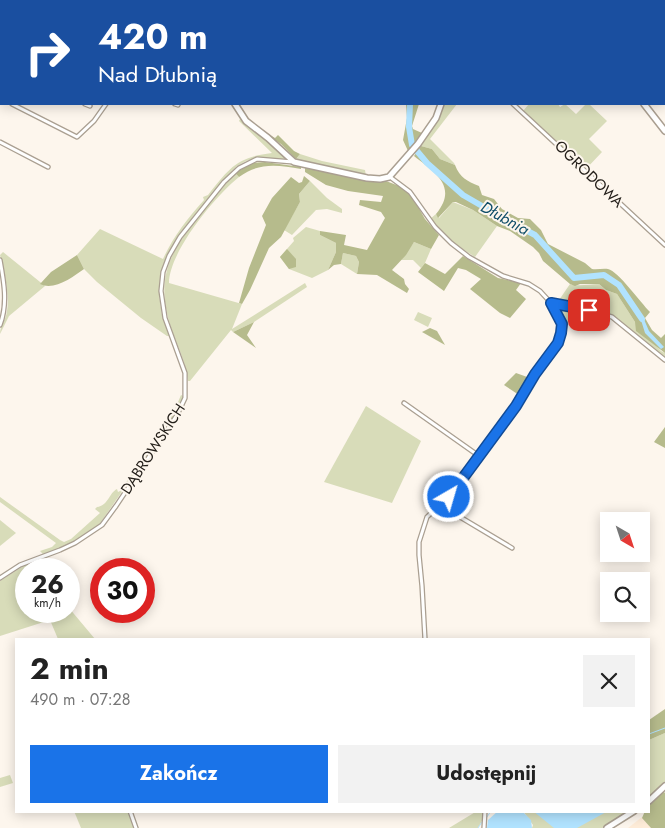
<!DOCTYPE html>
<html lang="pl">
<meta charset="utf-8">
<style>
:root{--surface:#fff;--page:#f2f2f2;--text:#222;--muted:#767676;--accent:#1a73e8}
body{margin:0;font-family:Jost,sans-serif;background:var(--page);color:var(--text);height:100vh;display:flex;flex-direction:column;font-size:19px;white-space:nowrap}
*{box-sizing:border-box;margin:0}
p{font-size:16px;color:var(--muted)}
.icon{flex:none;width:28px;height:28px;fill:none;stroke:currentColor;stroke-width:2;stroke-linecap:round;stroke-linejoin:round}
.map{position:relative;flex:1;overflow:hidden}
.side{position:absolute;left:15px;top:638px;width:635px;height:175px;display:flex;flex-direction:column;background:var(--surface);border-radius:0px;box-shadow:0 2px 12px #0003}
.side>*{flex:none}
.hud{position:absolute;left:0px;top:0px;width:665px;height:105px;box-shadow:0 2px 12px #0003;background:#1a4fa0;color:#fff;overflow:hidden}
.needle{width:32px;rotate:141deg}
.tools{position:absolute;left:600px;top:512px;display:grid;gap:10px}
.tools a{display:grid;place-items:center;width:50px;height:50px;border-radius:0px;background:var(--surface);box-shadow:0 2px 12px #0003;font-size:25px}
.speed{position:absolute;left:15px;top:558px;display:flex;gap:10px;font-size:25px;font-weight:700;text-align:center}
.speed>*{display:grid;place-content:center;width:65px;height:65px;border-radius:50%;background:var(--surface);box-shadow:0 2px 12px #0003;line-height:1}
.speed small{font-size:12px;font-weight:400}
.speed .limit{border:8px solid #d22;background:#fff;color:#111}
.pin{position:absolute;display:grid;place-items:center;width:42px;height:42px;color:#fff;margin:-21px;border-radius:10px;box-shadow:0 2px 8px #0006}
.me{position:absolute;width:55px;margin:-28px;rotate:38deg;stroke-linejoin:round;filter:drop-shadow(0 0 4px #0008)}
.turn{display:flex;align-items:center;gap:18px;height:105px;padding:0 15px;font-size:22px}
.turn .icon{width:65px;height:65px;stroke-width:2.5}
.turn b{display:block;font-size:35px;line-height:42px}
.round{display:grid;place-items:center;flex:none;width:52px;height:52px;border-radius:0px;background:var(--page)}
.overview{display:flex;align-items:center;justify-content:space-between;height:85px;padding:0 15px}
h1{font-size:30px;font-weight:700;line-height:38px}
.action{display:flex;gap:10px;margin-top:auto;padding:10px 15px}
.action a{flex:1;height:58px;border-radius:0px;background:var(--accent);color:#fff;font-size:20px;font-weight:700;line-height:58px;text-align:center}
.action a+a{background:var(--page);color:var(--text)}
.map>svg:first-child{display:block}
.built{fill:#feecd8}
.green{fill:#d8dcb9}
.forest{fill:#b6bb8c}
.water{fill:#b1e3ff}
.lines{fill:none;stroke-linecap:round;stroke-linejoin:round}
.stream{stroke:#b1e3ff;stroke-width:1}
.river{stroke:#b1e3ff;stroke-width:6}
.street-casing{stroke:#aa9f91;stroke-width:5.5}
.secondary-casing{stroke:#aa9f91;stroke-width:8}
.street{stroke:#fff;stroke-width:3}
.secondary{stroke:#fff;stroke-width:5}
.route-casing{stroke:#114b97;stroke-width:12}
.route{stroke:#1a73e8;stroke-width:9}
.labels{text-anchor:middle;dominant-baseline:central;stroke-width:4;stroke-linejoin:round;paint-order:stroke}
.street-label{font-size:15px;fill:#25201b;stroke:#fdf6ed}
.water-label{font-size:16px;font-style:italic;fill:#104e69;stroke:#fdf6ed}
</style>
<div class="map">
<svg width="665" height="828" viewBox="0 0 665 828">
<rect width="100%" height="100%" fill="#fdf6ed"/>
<polygon class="built" points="642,817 651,828 628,828"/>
<g class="green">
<polygon points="444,104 457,104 430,139 454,163 455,165 440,159 432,149 421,146 420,144 439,117"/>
<polygon points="529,104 558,104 560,107 565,104 576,114 586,104 589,104 607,121 589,139 602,152 585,170 523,111"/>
<path d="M240,119L280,151L288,159L256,158L246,161L237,166L223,180L179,237L166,261L159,294L162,315L169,336H167L141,318L97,282L84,269L77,255L100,229L163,259C173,237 187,219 204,200L203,197L208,195C229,169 236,157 272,153L239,121Z"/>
<polygon points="300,154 322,161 365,170 366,176 307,164 296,159"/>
<path d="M235,173L239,177C215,196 169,252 169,283L242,304L232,329L305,283L307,287L254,322L233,332L231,330L190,381H188C185,355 170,334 166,308C158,267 179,241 203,211C213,198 224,185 235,173Z"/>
<polygon points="310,181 327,198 342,209 342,213 327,209 316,210 292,235 284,230 300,202 299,194"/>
<polygon points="453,202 473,210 497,226 475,257 455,244 430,219 436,214 439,218"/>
<polygon points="306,227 320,231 320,235 336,243 336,252 328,270 312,278 289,269 280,257 294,241 293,238"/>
<polygon points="414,242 431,249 425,263 421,268 413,260 401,260"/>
<path d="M3,252L45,286L9,316L0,334C0,325 6,320 7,311C10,294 4,272 0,255Z"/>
<polygon points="343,253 356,256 359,262 357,274 341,264"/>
<path d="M570,284C578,287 590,284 599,284L606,290L617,294L635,322L661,351L665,353V358L613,316L587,308L557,303Z"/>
<polygon points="555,305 575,308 566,326 563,323"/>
<polygon points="418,312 432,318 428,327 414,320"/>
<path d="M181,395L183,396L182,402L174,416L99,525L79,539L64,547L43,554L40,551L52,547L56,543L0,502V497L60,540L64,542L71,539L100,513L95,509L97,507C108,506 109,493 117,489L118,492L120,491L173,414Z"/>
<polygon points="366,406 421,441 392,503 324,482"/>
<polygon points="0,520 16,533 0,546"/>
<polygon points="28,563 30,569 26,569 26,611 69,611 69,608 95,639 58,639 50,620 0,636 0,581"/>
<polygon points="665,733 665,783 649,799 649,740"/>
<polygon points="10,775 13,783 0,787 0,778"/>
<polygon points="74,811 129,811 135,828 81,828"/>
<polygon points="477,811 482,811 482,821 478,828 449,828"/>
<polygon points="523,811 629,811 602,828 532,828 533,825"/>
</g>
<g class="forest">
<polygon points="406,104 419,104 412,126 413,129 422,133 408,151 403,140 407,118"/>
<polygon points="262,130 275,138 278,135 294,151 300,154 296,159 281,144 261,131"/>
<path d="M421,146L432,149L440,159L455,165C460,178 467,181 479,186L482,195L494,199L502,209L518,218L530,219L541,230L548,244L585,263L592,269C597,270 603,268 608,269C618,271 641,303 650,312L645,318L652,330L661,338L665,334V353L636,331L635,322L617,294L606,290L599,284H580L575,286L570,284L543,261L539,253L533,247L510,231L497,226L473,210L456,202H453L438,218L436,214C459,186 434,172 414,156Z"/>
<path d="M265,162L301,167V169C278,165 259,162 239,177L235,173L252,163Z"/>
<polygon points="305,168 369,181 386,181 399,186 412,196 425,219 439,235 431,249 414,242 406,255 392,270 404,279 405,284 409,289 407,293 377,275 357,274 359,262 356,256 343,253 341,264 334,265 328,270 336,252 336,243 320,235 320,231 346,235 344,245 367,250 385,218 381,212 359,205 360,200 381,202 383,196 348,191 326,185 305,172"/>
<polygon points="304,176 310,181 299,194 300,202 281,237 269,248 250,290 242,304 239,303 249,268 266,225 262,216 272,198 291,177 299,183 302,182"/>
<polygon points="287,249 296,259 296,267 289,269 280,257"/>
<path d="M77,255L84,269C73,277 54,291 40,284L51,272Z"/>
<polygon points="463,256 498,278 521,283 516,290 526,299 510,318 500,313 470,289 481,279 466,270 458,268 444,291 418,272 425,263 445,274"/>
<polygon points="254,322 247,335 256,348 233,332"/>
<polygon points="430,328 437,331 445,345 422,332"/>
<polygon points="516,373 530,378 519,395 504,385"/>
<polygon points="665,427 665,448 654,442"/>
<polygon points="665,709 665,733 649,740 649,720"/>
<polygon points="663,791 665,793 665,828 651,828 642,818 645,811 649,811 649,804"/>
</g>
<g class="water">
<polygon points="639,311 643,317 649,331 664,347 661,349 645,333 641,320 636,315"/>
<polygon points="498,811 522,811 531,820 532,828 487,828 488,820"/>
<polygon points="533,811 608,811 577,828 554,828"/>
</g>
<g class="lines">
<g class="stream">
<polyline points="649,734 665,728"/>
<polyline points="487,817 491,811"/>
<polyline points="478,828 482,822"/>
</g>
<g class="river">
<polyline points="459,1 459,0"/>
<polyline points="410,104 409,127 412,145 427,163 463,195 501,217 535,235 574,278 604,275 619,285 642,319"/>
</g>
<g class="street-casing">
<g id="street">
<polyline points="0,54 1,54"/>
<polyline points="664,68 665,67"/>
<polyline points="0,95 1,93"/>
<polyline points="0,98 1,98"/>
<polyline points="12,104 77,137 94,121 106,104"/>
<polyline points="85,104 90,106"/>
<polyline points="175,104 178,105"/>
<polyline points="513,104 665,245"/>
<polyline points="0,142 48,167"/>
<polyline points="390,177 410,192 435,227 451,243 469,257 503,276 529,284 540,291 551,303 562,324 561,333 558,343 535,374 516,406 457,489 427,517 419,542 419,555 422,586 425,639"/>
<path d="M0,260C4,282 8,304 0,325"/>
<polyline points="552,303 589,310 612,317 665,360"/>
<polyline points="404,403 479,456"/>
<polyline points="440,505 512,548"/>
<polyline points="0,578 20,565 60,550 75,543 102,525 116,506 177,415 185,398 185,373 165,318 161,291 163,272 169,256 180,237 224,182 239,168 257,159 293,162"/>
<polyline points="130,811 136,828"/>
<polyline points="484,828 485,811"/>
</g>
</g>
<g class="secondary-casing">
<g id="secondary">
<polyline points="564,0 565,1"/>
<polyline points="44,1 45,0"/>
<polyline points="235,104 246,121 268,138 294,162 367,178 380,179 389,177 418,144 436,118 441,104"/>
<polyline points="644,104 665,131"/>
<polyline points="649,801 665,786"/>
<polyline points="607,828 634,811"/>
</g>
</g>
<use href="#street" class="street"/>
<use href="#secondary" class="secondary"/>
</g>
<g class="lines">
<g class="route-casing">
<polyline id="route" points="449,497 516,406 535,374 558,343 561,333 562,324 551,303 589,310"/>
</g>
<use href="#route" class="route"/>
</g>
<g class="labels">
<g class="street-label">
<text transform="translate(589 174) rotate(44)">OGRODOWA</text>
<text transform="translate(153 449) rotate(-57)">DĄBROWSKICH</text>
</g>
<g class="water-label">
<text transform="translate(505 218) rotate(29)">Dłubnia</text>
</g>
</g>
</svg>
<div class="tools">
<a><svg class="needle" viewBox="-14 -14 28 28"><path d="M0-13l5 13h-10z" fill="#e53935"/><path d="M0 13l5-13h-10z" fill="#767676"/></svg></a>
<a><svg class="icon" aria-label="search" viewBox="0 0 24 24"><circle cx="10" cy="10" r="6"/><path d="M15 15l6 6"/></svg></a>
</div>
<div class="speed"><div>26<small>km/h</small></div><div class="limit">30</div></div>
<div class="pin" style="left:589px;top:310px;background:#d93025"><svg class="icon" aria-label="arrive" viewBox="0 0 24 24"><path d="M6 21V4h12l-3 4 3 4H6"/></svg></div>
<svg class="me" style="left:449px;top:497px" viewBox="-20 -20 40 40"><circle r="17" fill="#1a73e8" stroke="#fff" stroke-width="3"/><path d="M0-11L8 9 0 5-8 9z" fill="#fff"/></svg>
<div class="hud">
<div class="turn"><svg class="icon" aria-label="right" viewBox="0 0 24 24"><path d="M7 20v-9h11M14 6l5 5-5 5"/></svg><div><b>420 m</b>Nad Dłubnią</div></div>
</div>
<section class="side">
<div class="overview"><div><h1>2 min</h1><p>490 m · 07:28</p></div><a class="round"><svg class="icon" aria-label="close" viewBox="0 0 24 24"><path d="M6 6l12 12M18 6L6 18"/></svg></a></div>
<div class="action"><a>Zakończ</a><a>Udostępnij</a></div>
</section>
</div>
